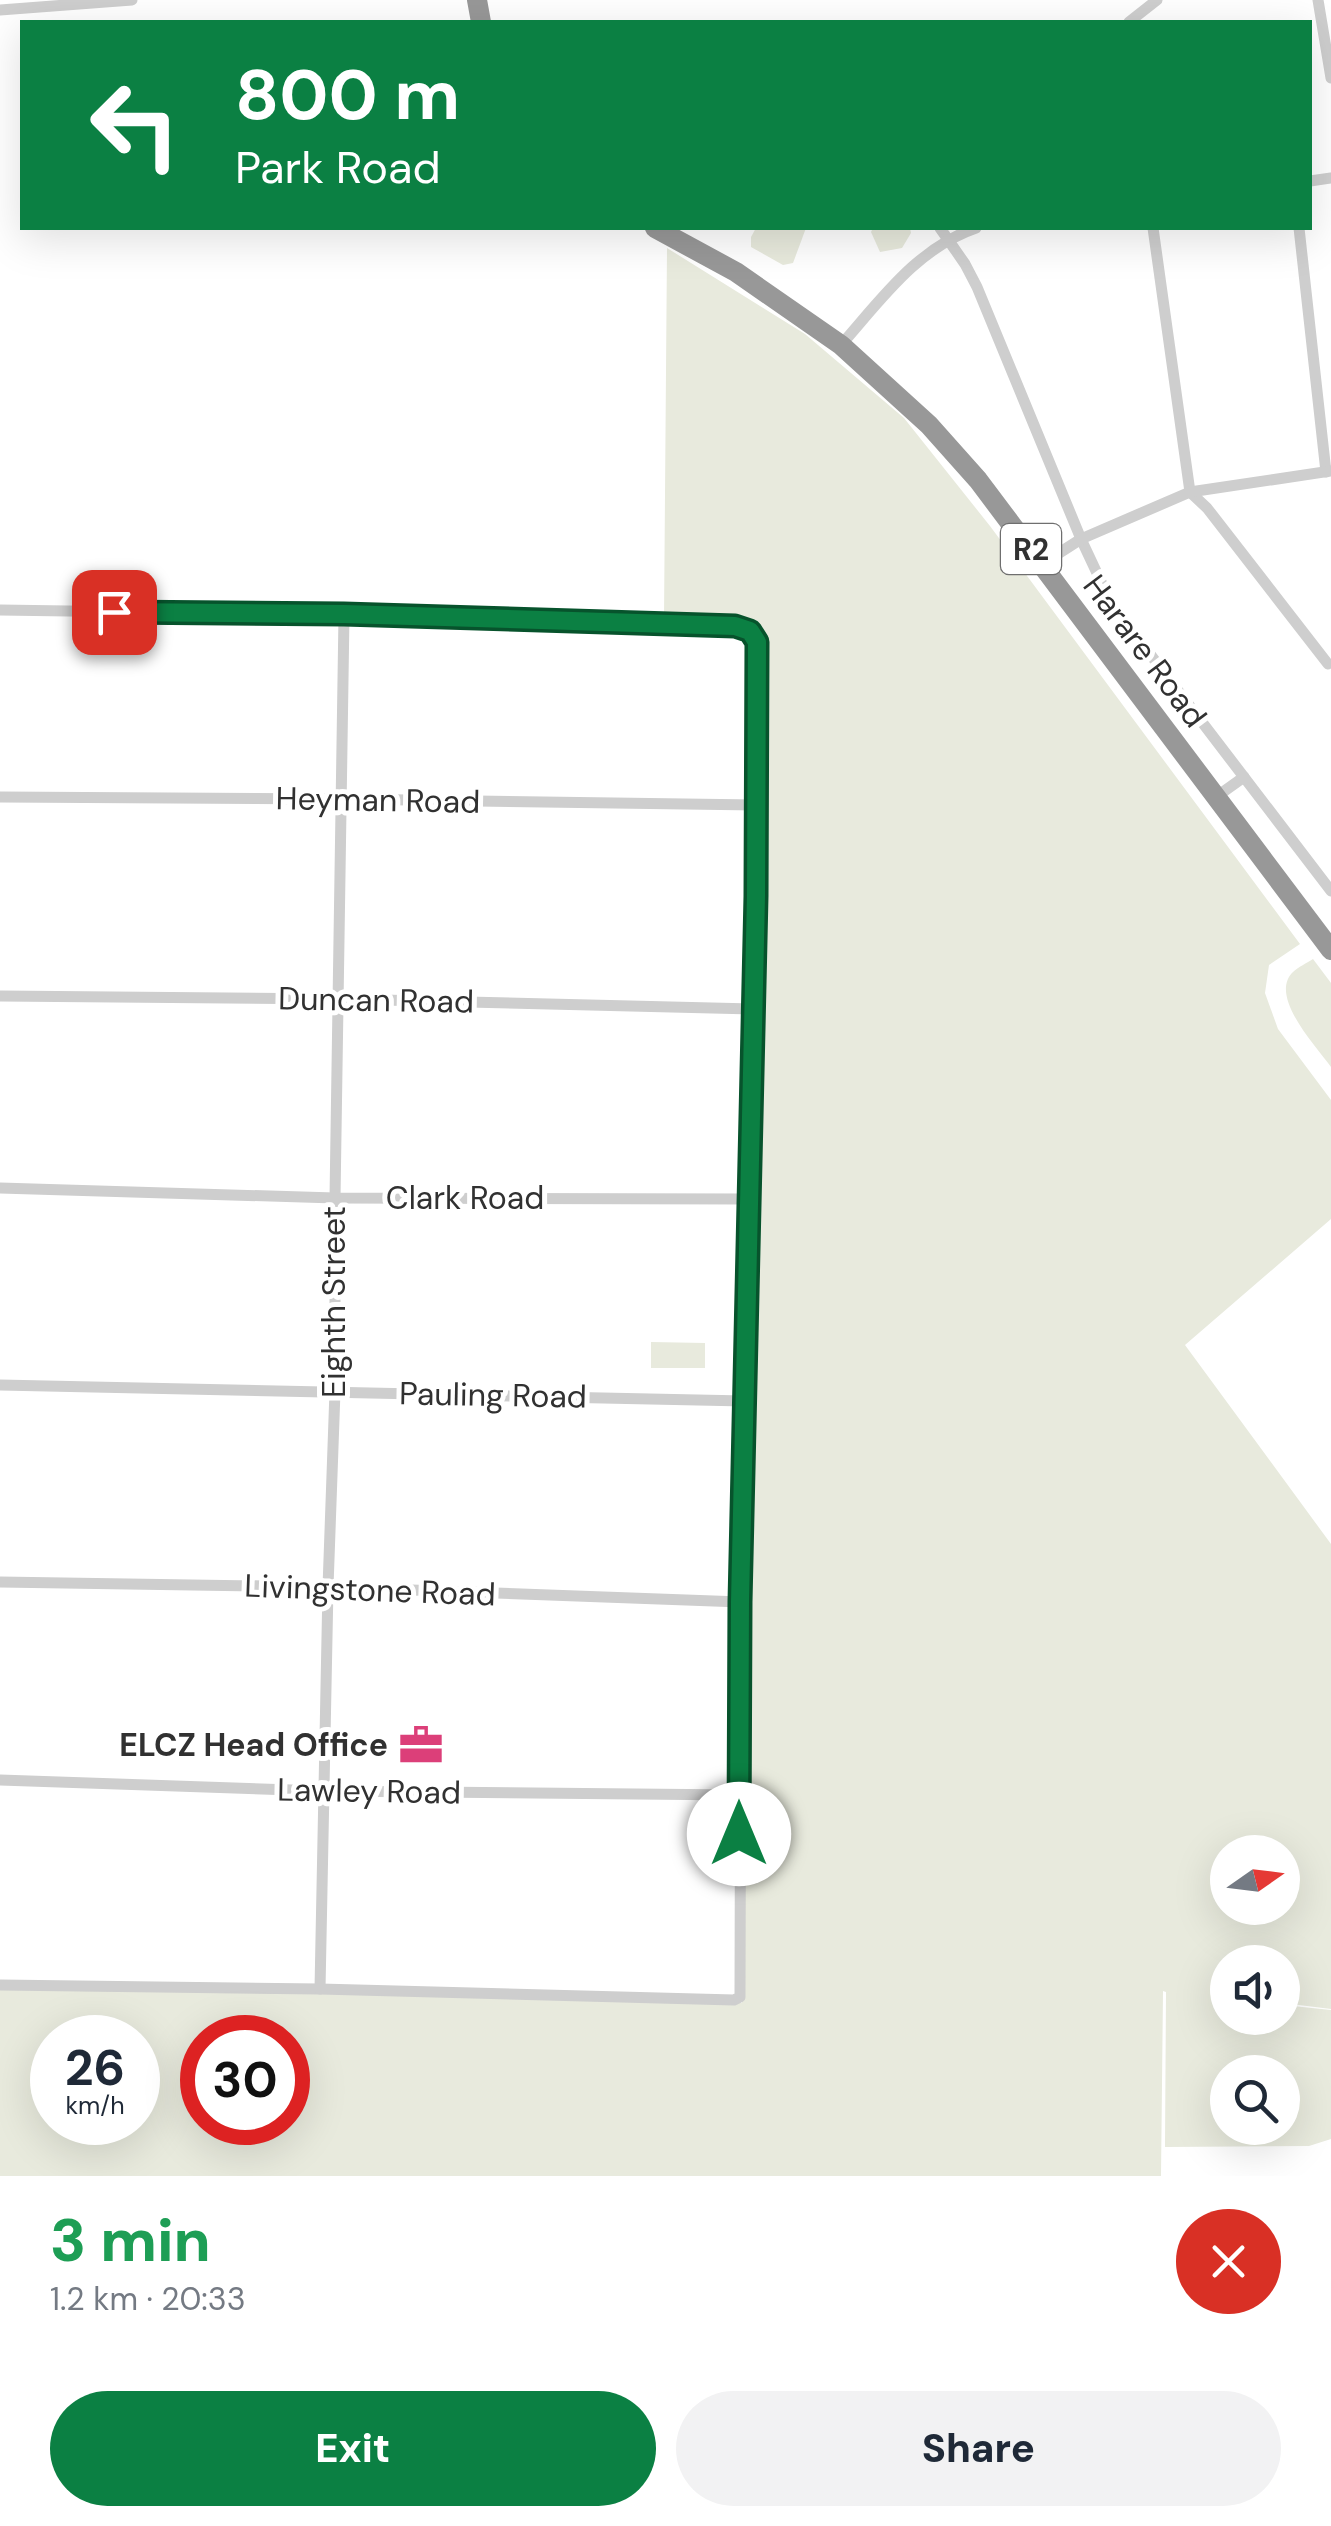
<!DOCTYPE html>
<meta charset="utf-8">
<style>
:root{--surface:#fff;--page:#f2f2f3;--text:#1f2937;--muted:#747a83;--accent:#0b8043}
body{margin:0;font-family:"DM Sans",sans-serif;background:var(--page);color:var(--text);height:100vh;display:flex;flex-direction:column;font-size:38px;white-space:nowrap}
*{box-sizing:border-box;margin:0}
p{font-size:32px;color:var(--muted)}
.icon{flex:none;width:55px;height:55px;fill:none;stroke:currentColor;stroke-width:2;stroke-linecap:round;stroke-linejoin:round}
.map{position:relative;height:2176px;overflow:hidden}
.details{display:flex;flex-direction:column;background:var(--surface);flex:1}
.details>*{flex:none}
.hud{position:absolute;left:20px;top:20px;width:1292px;height:210px;border-radius:0px;box-shadow:0 10px 40px #0002;background:#0b8043;color:#fff;overflow:hidden}
.needle{width:65px;rotate:76deg}
.tools{position:absolute;left:1210px;top:1835px;display:grid;gap:20px}
.tools a{display:grid;place-items:center;width:90px;height:90px;border-radius:50%;background:var(--surface);box-shadow:0 10px 40px #0002;font-size:50px}
.speed{position:absolute;left:30px;top:2015px;display:flex;gap:20px;font-size:50px;font-weight:700;text-align:center}
.speed>*{display:grid;place-content:center;width:130px;height:130px;border-radius:50%;background:var(--surface);box-shadow:0 10px 40px #0002;line-height:1}
.speed small{font-size:25px;font-weight:400}
.speed .limit{border:15px solid #d22;background:#fff;color:#111}
.pin{position:absolute;display:grid;place-items:center;width:85px;height:85px;color:#fff;margin:-42px;border-radius:20px;box-shadow:0 5px 15px #0006}
.me{position:absolute;width:110px;margin:-55px;rotate:0deg;stroke-linejoin:round;filter:drop-shadow(0 0 8px #0008)}
.turn{display:flex;align-items:center;gap:35px;height:210px;padding:0 50px;font-size:45px}
.turn .icon{width:130px;height:130px;stroke-width:2.5}
.turn b{display:block;font-size:70px;line-height:85px}
.round{display:grid;place-items:center;flex:none;width:105px;height:105px;border-radius:52px;background:var(--page)}
.headline{display:flex;align-items:center;justify-content:space-between;height:170px;padding:0 50px}
h1{font-size:60px;font-weight:800;line-height:75px;color:#1e9e55}
.button{display:flex;gap:20px;margin-top:auto;padding:20px 50px}
.button a{flex:1;height:115px;border-radius:60px;background:var(--accent);color:#fff;font-size:40px;font-weight:800;line-height:115px;text-align:center}
.button a+a{background:var(--page);color:var(--text)}
.map>svg:first-child{display:block}
.green{fill:#e8eadd;fill-rule:evenodd}
.lines{fill:none;stroke-linecap:round;stroke-linejoin:round}
.street{stroke:#cecece;stroke-width:11}
.highway{stroke:#989898;stroke-width:20}
.route-casing{stroke:#07532c;stroke-width:25}
.route{stroke:#0b8043;stroke-width:18}
.labels{text-anchor:middle;dominant-baseline:central;stroke-width:10;stroke-linejoin:round;paint-order:stroke}
.shield{fill:#fff;stroke:#6f6f6f;stroke-width:2.5}
.shield-label{font-size:30px;font-weight:bold;fill:#313131}
.street-label{font-size:32px;fill:#313131;stroke:#fff}
.poi-label{font-size:32px;font-weight:bold;fill:#313131;stroke:#fff;text-anchor:end}
</style>
<div class="map">
<svg width="1331" height="2176" viewBox="0 0 1331 2176">
<rect width="100%" height="100%" fill="#fff"/>
<g class="green">
<polygon points="756,228 806,228 793,263 783,265 751,247 751,237"/>
<polygon points="873,228 910,228 911,233 902,248 880,252 871,232"/>
<path d="M667,248L805,334L904,418L990,526L1300,944L1269,965L1265,993L1278,1029L1331,1100V1219L1185,1345L1331,1544V2009L1283,2003L1282,1962H1228V2018H1282L1283,2005L1331,2010V2139L1309,2146L1165,2147L1166,1992L1163,1991L1161,2176H0V1985L742,2003L745,1583L764,639L745,622L664,619ZM1228,1852H1282V1908H1228ZM52,2038H138V2122H52ZM202,2038H288V2122H202ZM1228,2072H1282V2128H1228Z"/>
<path d="M1313,959L1331,983V1067C1316,1046 1268,996 1293,972C1298,967 1307,963 1313,959Z"/>
<polygon points="651,1342 705,1343 705,1368 651,1368"/>
</g>
<g class="lines">
<g class="street">
<polyline points="1318,0 1331,78"/>
<polyline points="0,10 132,0"/>
<polyline points="1129,22 1157,0"/>
<polyline points="1310,181 1331,178"/>
<polyline points="940,228 965,264 977,287 1081,539 1111,603 1331,891"/>
<polyline points="1153,228 1190,492 1207,508 1328,664"/>
<polyline points="1299,228 1326,472"/>
<path d="M841,345C880,301 917,248 976,228"/>
<polyline points="1042,564 1081,539 1190,492 1331,471"/>
<path d="M0,610L344,615L735,626C751,630 757,635 757,652L756,896L741,1602L740,1997L734,2000L320,1989L0,1985"/>
<polyline points="0,797 342,799 756,805"/>
<polyline points="1216,797 1244,777"/>
<polyline points="0,996 340,999 753,1009"/>
<polyline points="0,1188 335,1198 750,1199"/>
<polyline points="0,1385 745,1401"/>
<polyline points="0,1582 328,1587 741,1602"/>
<polyline points="0,1780 323,1791 739,1795"/>
<polyline points="320,1989 328,1587 335,1391 335,1198 344,615"/>
</g>
<g class="highway">
<polyline points="477,0 481,22"/>
<polyline points="655,228 736,272 841,345 929,425 978,480 1331,950"/>
</g>
</g>
<g class="lines">
<g class="route-casing">
<polyline id="route" points="114,612 344,614 735,626 750,631 757,642 756,896 740,1602 739,1834"/>
</g>
<use href="#route" class="route"/>
</g>
<defs>
<g id="office-bare" transform="scale(3.45)"><path d="M-6-3h4V-5.5h4V-3h4V5H-6ZM-1-4.5V-3h2v-1.5ZM-6 0V1H6V0Z" fill="#dc3f79" stroke="#fff" stroke-width="2.5" paint-order="stroke"/></g>
</defs>
<g fill-rule="evenodd">
<use href="#office-bare" x="421" y="1745"/>
</g>
<g class="labels">
<rect class="shield" x="1001" y="524" width="60" height="50" rx="8"/>
<g class="shield-label">
<text x="1031" y="549">R2</text>
</g>
<g class="street-label">
<text transform="translate(1145 651) rotate(53)">Harare Road</text>
<text transform="translate(378 800) rotate(1)">Heyman Road</text>
<text transform="translate(376 1000) rotate(1)">Duncan Road</text>
<text x="465" y="1198">Clark Road</text>
<text transform="translate(334 1302) rotate(-90)">Eighth Street</text>
<text transform="translate(493 1395) rotate(1)">Pauling Road</text>
<text transform="translate(370 1590) rotate(2)">Livingstone Road</text>
<text transform="translate(369 1791) rotate(1)">Lawley Road</text>
</g>
<g class="poi-label">
<text x="388" y="1745">ELCZ Head Office</text>
</g>
</g>
</svg>
<div class="tools">
<a><svg class="needle" viewBox="-14 -14 28 28"><path d="M0-13l5 13h-10z" fill="#e53935"/><path d="M0 13l5-13h-10z" fill="#747a83"/></svg></a>
<a><svg class="icon" aria-label="sound" viewBox="0 0 24 24"><path d="M4 9h4l5-4v14l-5-4H4zM17 9q2 3 0 6"/></svg></a>
<a><svg class="icon" aria-label="search" viewBox="0 0 24 24"><circle cx="10" cy="10" r="6"/><path d="M15 15l6 6"/></svg></a>
</div>
<div class="speed"><div>26<small>km/h</small></div><div class="limit">30</div></div>
<div class="pin" style="left:114px;top:612px;background:#d93025"><svg class="icon" aria-label="arrive" viewBox="0 0 24 24"><path d="M6 21V4h12l-3 4 3 4H6"/></svg></div>
<svg class="me" style="left:739px;top:1834px" viewBox="-20 -20 40 40"><circle r="19" fill="#fff"/><path d="M0-13L10 11 0 6-10 11z" fill="#0b8043"/></svg>
<div class="hud">
<div class="turn"><svg class="icon" aria-label="left" viewBox="0 0 24 24"><path d="M17 20v-9H6M10 6l-5 5 5 5"/></svg><div><b>800 m</b>Park Road</div></div>
</div>
</div>
<section class="details">
<div class="headline"><div><h1>3 min</h1><p>1.2 km · 20:33</p></div><a class="round" style="background:#d93025;color:#fff"><svg class="icon" aria-label="close" viewBox="0 0 24 24"><path d="M6 6l12 12M18 6L6 18"/></svg></a></div>
<div class="button"><a>Exit</a><a>Share</a></div>
</section>
